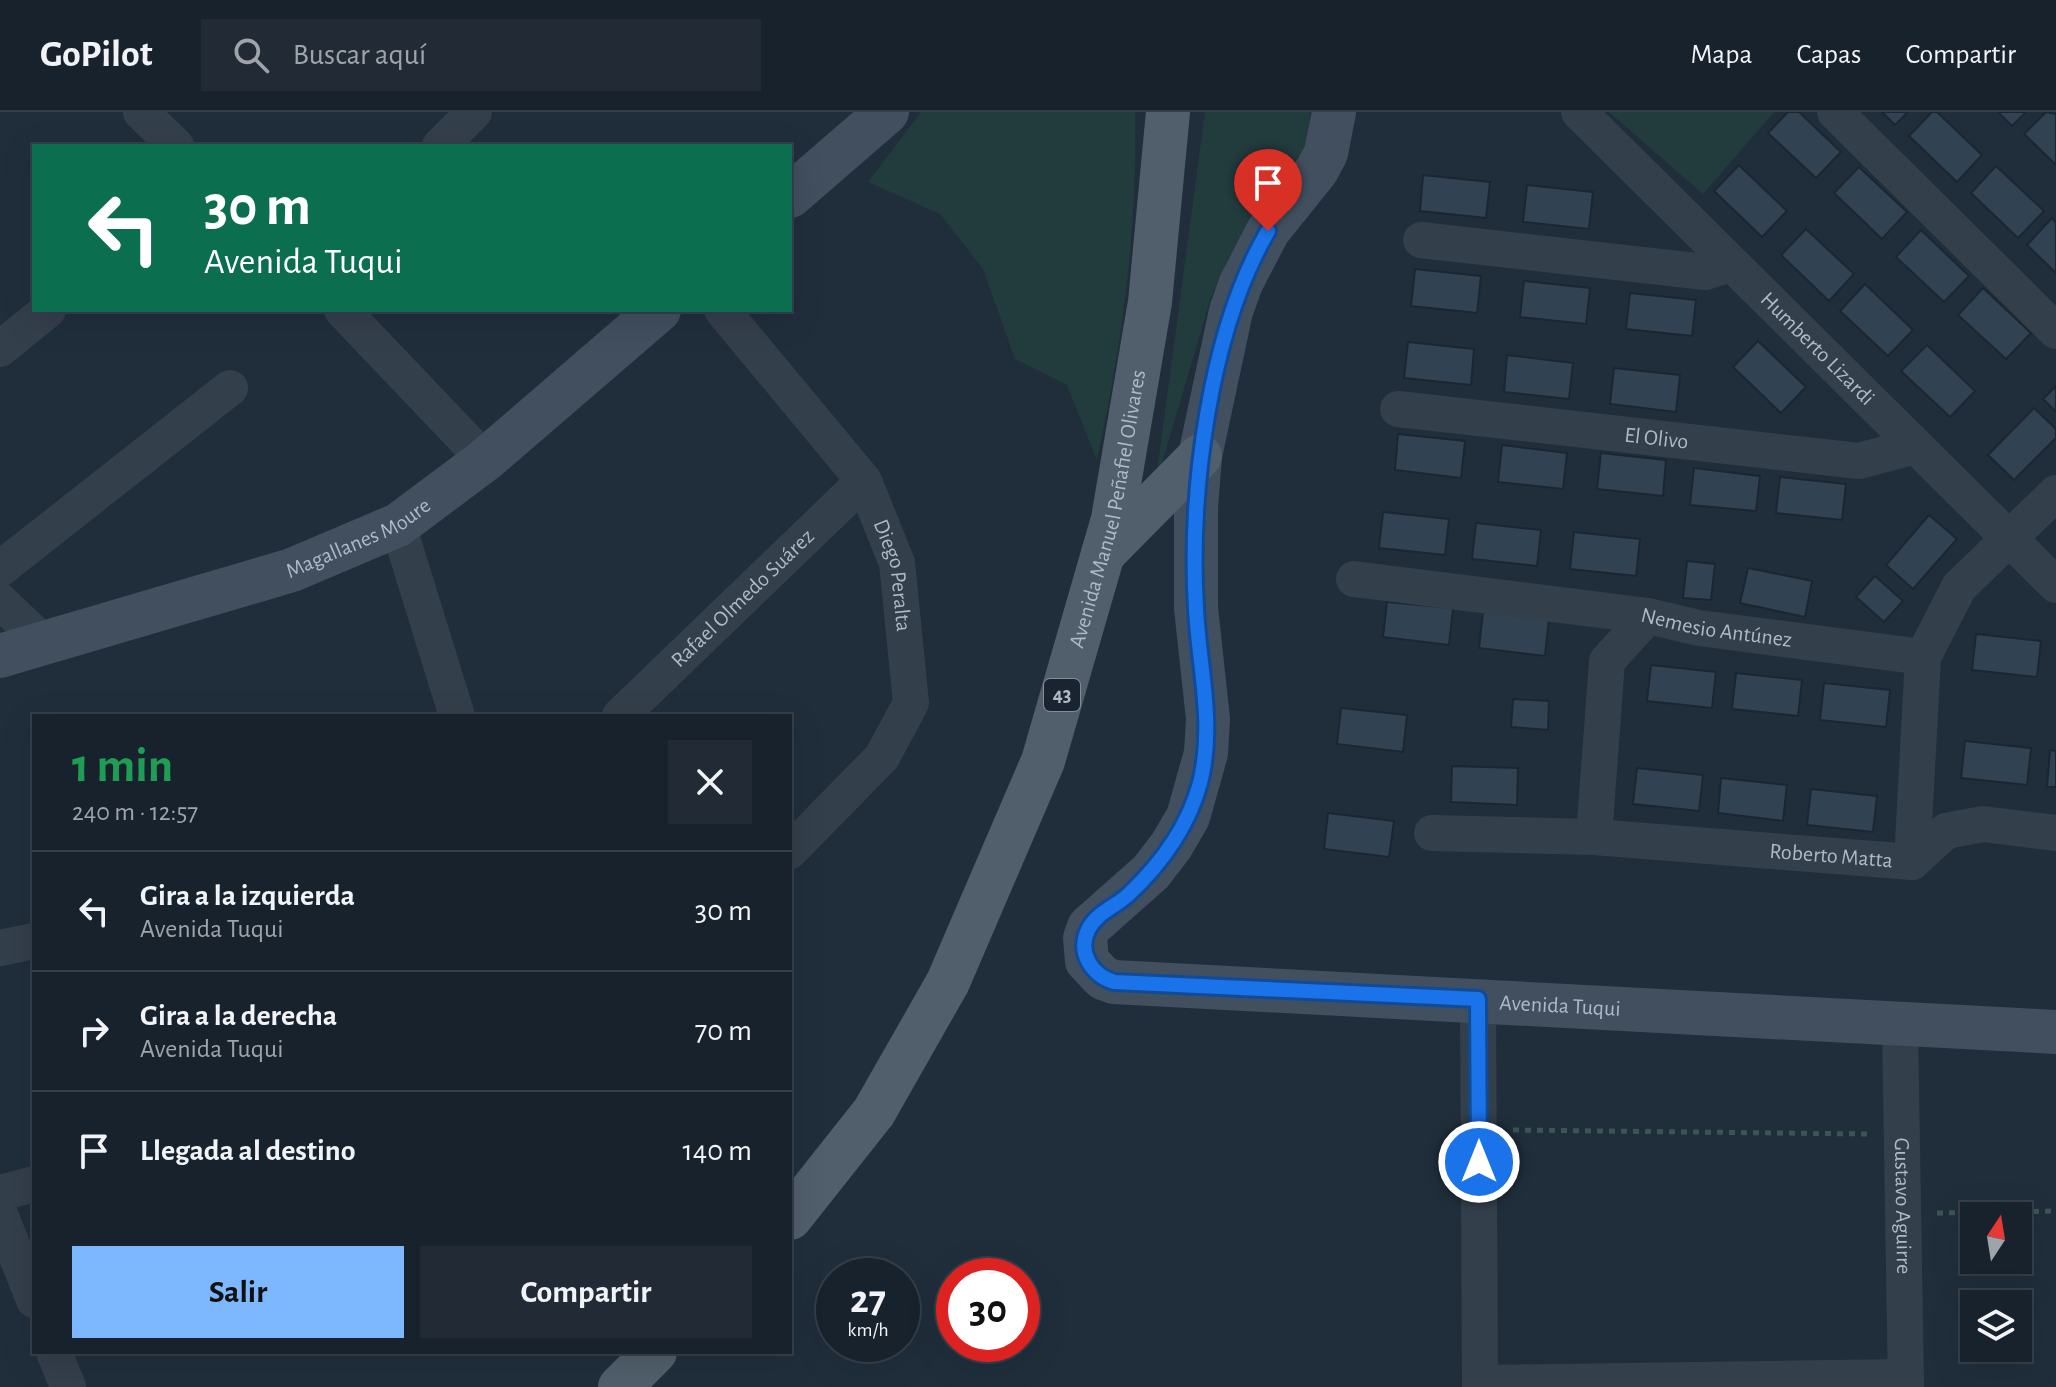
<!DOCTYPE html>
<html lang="es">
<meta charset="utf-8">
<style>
:root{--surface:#18222d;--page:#212a35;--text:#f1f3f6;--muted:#9fa4aa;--line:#363f49;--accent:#7db8ff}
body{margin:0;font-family:"Alegreya Sans",sans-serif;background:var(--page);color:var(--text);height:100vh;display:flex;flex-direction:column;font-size:30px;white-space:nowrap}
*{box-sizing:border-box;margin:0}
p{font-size:26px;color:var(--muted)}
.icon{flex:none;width:44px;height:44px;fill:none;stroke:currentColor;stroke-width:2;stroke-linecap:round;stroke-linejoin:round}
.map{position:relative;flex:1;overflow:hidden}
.side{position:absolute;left:32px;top:602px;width:760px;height:640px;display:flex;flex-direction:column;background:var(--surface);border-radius:0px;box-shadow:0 8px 32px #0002,0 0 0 2px var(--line)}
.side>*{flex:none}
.banner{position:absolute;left:32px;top:32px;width:760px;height:168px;border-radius:0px;box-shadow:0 8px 32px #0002,0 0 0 2px var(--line);background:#0b6e4f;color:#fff;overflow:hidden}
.needle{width:52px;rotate:12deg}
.tools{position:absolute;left:1960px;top:1090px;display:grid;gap:16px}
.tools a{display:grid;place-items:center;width:72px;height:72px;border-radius:0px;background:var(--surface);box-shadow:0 8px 32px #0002,0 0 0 2px var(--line);font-size:40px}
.speed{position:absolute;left:816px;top:1146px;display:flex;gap:16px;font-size:40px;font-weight:700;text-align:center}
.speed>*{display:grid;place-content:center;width:104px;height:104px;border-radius:50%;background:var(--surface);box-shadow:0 8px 32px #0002,0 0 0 2px var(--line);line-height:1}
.speed small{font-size:20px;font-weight:400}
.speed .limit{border:12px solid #d22;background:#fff;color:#111}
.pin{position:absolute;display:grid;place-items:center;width:68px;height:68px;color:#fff;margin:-82px -34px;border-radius:50% 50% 50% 0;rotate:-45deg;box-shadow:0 0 8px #0007}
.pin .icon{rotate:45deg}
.me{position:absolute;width:88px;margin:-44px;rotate:0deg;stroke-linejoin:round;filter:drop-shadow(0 0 6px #0008)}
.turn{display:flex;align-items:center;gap:28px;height:168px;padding:0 40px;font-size:36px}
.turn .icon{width:104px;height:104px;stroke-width:2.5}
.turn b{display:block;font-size:56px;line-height:68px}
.round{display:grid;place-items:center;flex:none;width:84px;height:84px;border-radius:0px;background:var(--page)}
.overview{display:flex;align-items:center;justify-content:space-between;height:136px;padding:0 40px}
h1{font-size:48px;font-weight:700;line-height:60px;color:#1e9e55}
.cta{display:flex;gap:16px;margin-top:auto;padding:16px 40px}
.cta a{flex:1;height:92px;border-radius:0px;background:var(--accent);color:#111;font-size:32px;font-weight:700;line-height:92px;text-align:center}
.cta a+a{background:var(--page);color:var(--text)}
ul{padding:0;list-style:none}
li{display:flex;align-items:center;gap:24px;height:120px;padding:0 40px;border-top:2px solid var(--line)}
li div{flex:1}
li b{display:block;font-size:30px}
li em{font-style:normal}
header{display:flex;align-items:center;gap:48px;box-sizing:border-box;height:112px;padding:0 40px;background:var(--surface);border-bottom:2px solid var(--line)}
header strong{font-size:38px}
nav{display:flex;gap:44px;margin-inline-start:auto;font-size:28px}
.search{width:560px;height:72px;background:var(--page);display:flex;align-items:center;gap:20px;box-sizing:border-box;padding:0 28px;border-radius:0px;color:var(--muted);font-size:30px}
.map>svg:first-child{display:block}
.green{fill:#223b3d}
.building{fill:#314252;stroke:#1b2632;stroke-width:2}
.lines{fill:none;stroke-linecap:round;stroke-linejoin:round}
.path{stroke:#3b5555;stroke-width:5;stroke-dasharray:6 6;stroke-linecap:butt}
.street{stroke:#343f4c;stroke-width:36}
.secondary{stroke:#414f5f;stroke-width:44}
.primary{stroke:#515f6c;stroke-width:44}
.route-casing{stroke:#114b97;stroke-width:20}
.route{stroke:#1a73e8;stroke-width:14}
.labels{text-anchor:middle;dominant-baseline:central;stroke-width:8;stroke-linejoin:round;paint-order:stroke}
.shield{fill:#192430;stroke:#828d9a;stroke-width:2}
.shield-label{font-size:20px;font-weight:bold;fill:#afbac8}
.street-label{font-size:22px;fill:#afbac8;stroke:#192430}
</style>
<header>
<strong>GoPilot</strong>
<div class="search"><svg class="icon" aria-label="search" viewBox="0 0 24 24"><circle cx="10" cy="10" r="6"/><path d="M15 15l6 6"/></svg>Buscar aquí</div>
<nav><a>Mapa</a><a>Capas</a><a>Compartir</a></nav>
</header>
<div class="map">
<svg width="2056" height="1275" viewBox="0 0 2056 1275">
<rect width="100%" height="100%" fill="#202e3c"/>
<g class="green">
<path d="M921,0H1135C1138,117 1122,233 1097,348L1067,273L1015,247L983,157L940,102L868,70Z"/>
<polygon points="1205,0 1310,0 1308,32 1269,93 1229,145 1211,185 1155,375"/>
<polygon points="1609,0 1774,0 1703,82"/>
</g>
<g class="building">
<polygon points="1788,0 1799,0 1841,40 1816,66 1768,21"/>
<polygon points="1882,0 1908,0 1895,13"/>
<polygon points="1932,0 1937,0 1982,43 1957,70 1909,24"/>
<polygon points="1998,0 2026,0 2012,14"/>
<polygon points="2046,0 2056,2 2056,53 2024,22"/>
<polygon points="1739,53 1787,99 1762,125 1714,79"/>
<polygon points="1996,54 2044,99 2018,126 1971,81"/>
<polygon points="1859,55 1907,100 1882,127 1834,81"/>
<polygon points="1423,63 1490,70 1486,106 1420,99"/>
<polygon points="1527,73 1593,80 1589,117 1523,110"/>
<polygon points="2052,106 2056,111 2056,161 2027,133"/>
<polygon points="1806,117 1854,162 1829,189 1781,143"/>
<polygon points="1921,118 1969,164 1944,190 1896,145"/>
<polygon points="1415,157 1481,164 1477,201 1411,194"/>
<polygon points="1524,169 1590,176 1586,212 1520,205"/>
<polygon points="1865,172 1913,218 1888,244 1840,199"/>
<polygon points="1983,176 2031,221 2006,247 1958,203"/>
<polygon points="1630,181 1696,188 1692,224 1626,217"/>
<polygon points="1758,229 1806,275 1781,301 1733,255"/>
<polygon points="1408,230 1474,237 1471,273 1404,266"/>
<polygon points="1927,233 1975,279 1950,305 1901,259"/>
<polygon points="1507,243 1573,251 1569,287 1504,280"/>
<polygon points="1614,256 1680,263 1676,300 1610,292"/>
<polygon points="2056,274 2056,300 2043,287"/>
<polygon points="2034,296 2056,317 2056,326 2014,368 1988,343"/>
<polygon points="1398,322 1465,329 1461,366 1395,358"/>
<polygon points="1502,333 1567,341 1563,377 1498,370"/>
<polygon points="1601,341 1666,348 1663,384 1597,377"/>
<polygon points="1694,356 1760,364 1756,399 1690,393"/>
<polygon points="1780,365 1846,372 1842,408 1776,401"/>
<polygon points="1383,400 1449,407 1445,443 1379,436"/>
<polygon points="1929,403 1957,427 1913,477 1886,453"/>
<polygon points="1476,411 1541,418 1537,454 1472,447"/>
<polygon points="1574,420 1640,427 1636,464 1570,457"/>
<polygon points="1687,449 1715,452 1711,488 1683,486"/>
<polygon points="1748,456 1812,469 1805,505 1740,491"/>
<polygon points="1875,464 1903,489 1884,510 1856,485"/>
<polygon points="1387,490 1453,496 1449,533 1383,525"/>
<polygon points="1483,500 1549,507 1545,544 1479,536"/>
<polygon points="1976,522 2041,529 2037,565 1972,558"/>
<polygon points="1651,553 1716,560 1712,596 1647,589"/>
<polygon points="1736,561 1802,568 1798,604 1732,597"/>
<polygon points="1824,571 1890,578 1886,615 1820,608"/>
<polygon points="1513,587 1549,589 1548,618 1511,615"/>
<polygon points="1341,596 1407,603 1403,640 1337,632"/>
<polygon points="1965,629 2031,636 2027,673 1961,666"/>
<polygon points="2050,638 2056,639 2056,675 2047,675"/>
<polygon points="1452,654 1518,656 1517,693 1451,690"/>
<polygon points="1637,656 1703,663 1699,699 1633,692"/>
<polygon points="1721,666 1787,673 1783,709 1718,701"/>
<polygon points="1811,677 1877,684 1873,720 1807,713"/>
<polygon points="1328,701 1394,709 1389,745 1324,737"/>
</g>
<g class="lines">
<g class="path">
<polyline points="1513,1018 1867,1022"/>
<polyline points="1937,1101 2056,1099"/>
</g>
<g class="street">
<polyline points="141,0 176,34"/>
<path id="s1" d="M1579,0L2056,473"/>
<polyline points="1835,0 2056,219"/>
<polyline points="440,34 474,0"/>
<polyline points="1421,128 1705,160 1730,152"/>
<polyline points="342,198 485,348"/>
<path id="s2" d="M722,198L864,369L897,451L911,591L882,645L790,739"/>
<polyline points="0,237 48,198"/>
<path id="s3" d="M1398,297L1859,349L1915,334"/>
<polyline points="398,413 457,604"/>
<polyline points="0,457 230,276"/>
<path id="s4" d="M1354,467L1648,504L1699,516L1923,545"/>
<polyline points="0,489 46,533"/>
<path id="s5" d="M620,604L864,369"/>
<path id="s6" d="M1432,721L1594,725L1912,750L1946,719L1983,712L2056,721"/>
<polyline points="1594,725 1607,549 1648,504"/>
<polyline points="1912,750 1923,545 1959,475 2056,381"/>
<polyline points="0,836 34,829"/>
<polyline points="1478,887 1480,1275"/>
<path id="s7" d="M1900,914L1906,1275"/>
<polyline points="0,1081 34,1072"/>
<polyline points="0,1102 34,1188"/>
<polyline points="54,1240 68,1275"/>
<polyline points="1480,1271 1906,1265"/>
</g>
<g class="secondary">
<path id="s8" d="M1334,0L1326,41L1317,58L1268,119L1241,171L1231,199L1200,344L1196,395V496L1208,607L1206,641L1188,705L1171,734L1151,760L1089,815L1085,826L1087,849L1103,866L1114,870L2056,920"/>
<polyline points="790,84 887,0"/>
<path id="s9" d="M0,544L292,458L398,413L485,348L659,198"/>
</g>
<g class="primary">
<polyline points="1103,442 1200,344"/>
<path id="s10" d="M790,1106L874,1000L948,870L1043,649L1113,407L1150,190L1168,0"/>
<polyline points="620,1275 655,1240"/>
</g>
</g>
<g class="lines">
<g class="route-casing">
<path id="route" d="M1268,119C1209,220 1189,380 1196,497C1199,556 1215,612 1200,671C1188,715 1161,752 1128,783C1115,795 1096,801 1088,818C1077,841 1092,863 1114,870L1478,887L1479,1050"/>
</g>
<use href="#route" class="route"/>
</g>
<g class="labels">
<rect class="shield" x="1044" y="567" width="36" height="32" rx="6"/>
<g class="shield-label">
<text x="1062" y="583">43</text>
</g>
<g class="street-label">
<text stroke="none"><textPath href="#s1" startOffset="336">Humberto Lizardi</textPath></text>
<text stroke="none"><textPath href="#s3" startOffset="260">El Olivo</textPath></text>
<text stroke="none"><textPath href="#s10" startOffset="786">Avenida Manuel Peñafiel Olivares</textPath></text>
<text stroke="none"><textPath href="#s9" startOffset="378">Magallanes Moure</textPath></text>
<text stroke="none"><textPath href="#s2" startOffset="322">Diego Peralta</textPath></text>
<text stroke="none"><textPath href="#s5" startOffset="170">Rafael Olmedo Suárez</textPath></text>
<text stroke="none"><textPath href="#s4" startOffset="366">Nemesio Antúnez</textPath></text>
<text stroke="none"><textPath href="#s6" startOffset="400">Roberto Matta</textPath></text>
<text stroke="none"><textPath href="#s8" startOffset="1406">Avenida Tuqui</textPath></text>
<text stroke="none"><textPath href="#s7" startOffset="180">Gustavo Aguirre</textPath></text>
</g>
</g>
</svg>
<div class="tools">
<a><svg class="needle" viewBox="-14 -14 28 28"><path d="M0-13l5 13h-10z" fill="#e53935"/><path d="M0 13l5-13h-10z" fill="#9fa4aa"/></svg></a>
<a><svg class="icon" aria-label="layers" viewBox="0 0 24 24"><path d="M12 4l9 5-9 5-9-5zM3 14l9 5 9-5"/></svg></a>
</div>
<div class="speed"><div>27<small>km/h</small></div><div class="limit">30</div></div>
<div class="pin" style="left:1268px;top:119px;background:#d93025"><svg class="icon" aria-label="arrive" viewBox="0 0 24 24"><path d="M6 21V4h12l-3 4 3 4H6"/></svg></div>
<svg class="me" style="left:1479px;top:1050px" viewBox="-20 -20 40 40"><circle r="17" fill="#1a73e8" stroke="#fff" stroke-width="3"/><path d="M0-11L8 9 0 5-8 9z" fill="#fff"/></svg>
<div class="banner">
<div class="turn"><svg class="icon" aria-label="left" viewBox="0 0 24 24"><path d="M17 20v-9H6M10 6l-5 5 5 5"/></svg><div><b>30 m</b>Avenida Tuqui</div></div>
</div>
<section class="side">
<div class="overview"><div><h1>1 min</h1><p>240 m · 12:57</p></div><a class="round"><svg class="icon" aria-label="close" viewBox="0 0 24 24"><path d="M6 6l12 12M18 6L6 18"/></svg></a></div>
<ul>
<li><svg class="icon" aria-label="left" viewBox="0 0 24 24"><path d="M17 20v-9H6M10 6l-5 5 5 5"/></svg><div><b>Gira a la izquierda</b><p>Avenida Tuqui</p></div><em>30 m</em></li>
<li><svg class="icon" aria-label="right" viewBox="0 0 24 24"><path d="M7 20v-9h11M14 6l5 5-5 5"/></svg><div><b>Gira a la derecha</b><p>Avenida Tuqui</p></div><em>70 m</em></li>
<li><svg class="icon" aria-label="arrive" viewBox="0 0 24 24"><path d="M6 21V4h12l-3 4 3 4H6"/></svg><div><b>Llegada al destino</b></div><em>140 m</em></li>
</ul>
<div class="cta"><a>Salir</a><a>Compartir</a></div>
</section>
</div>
